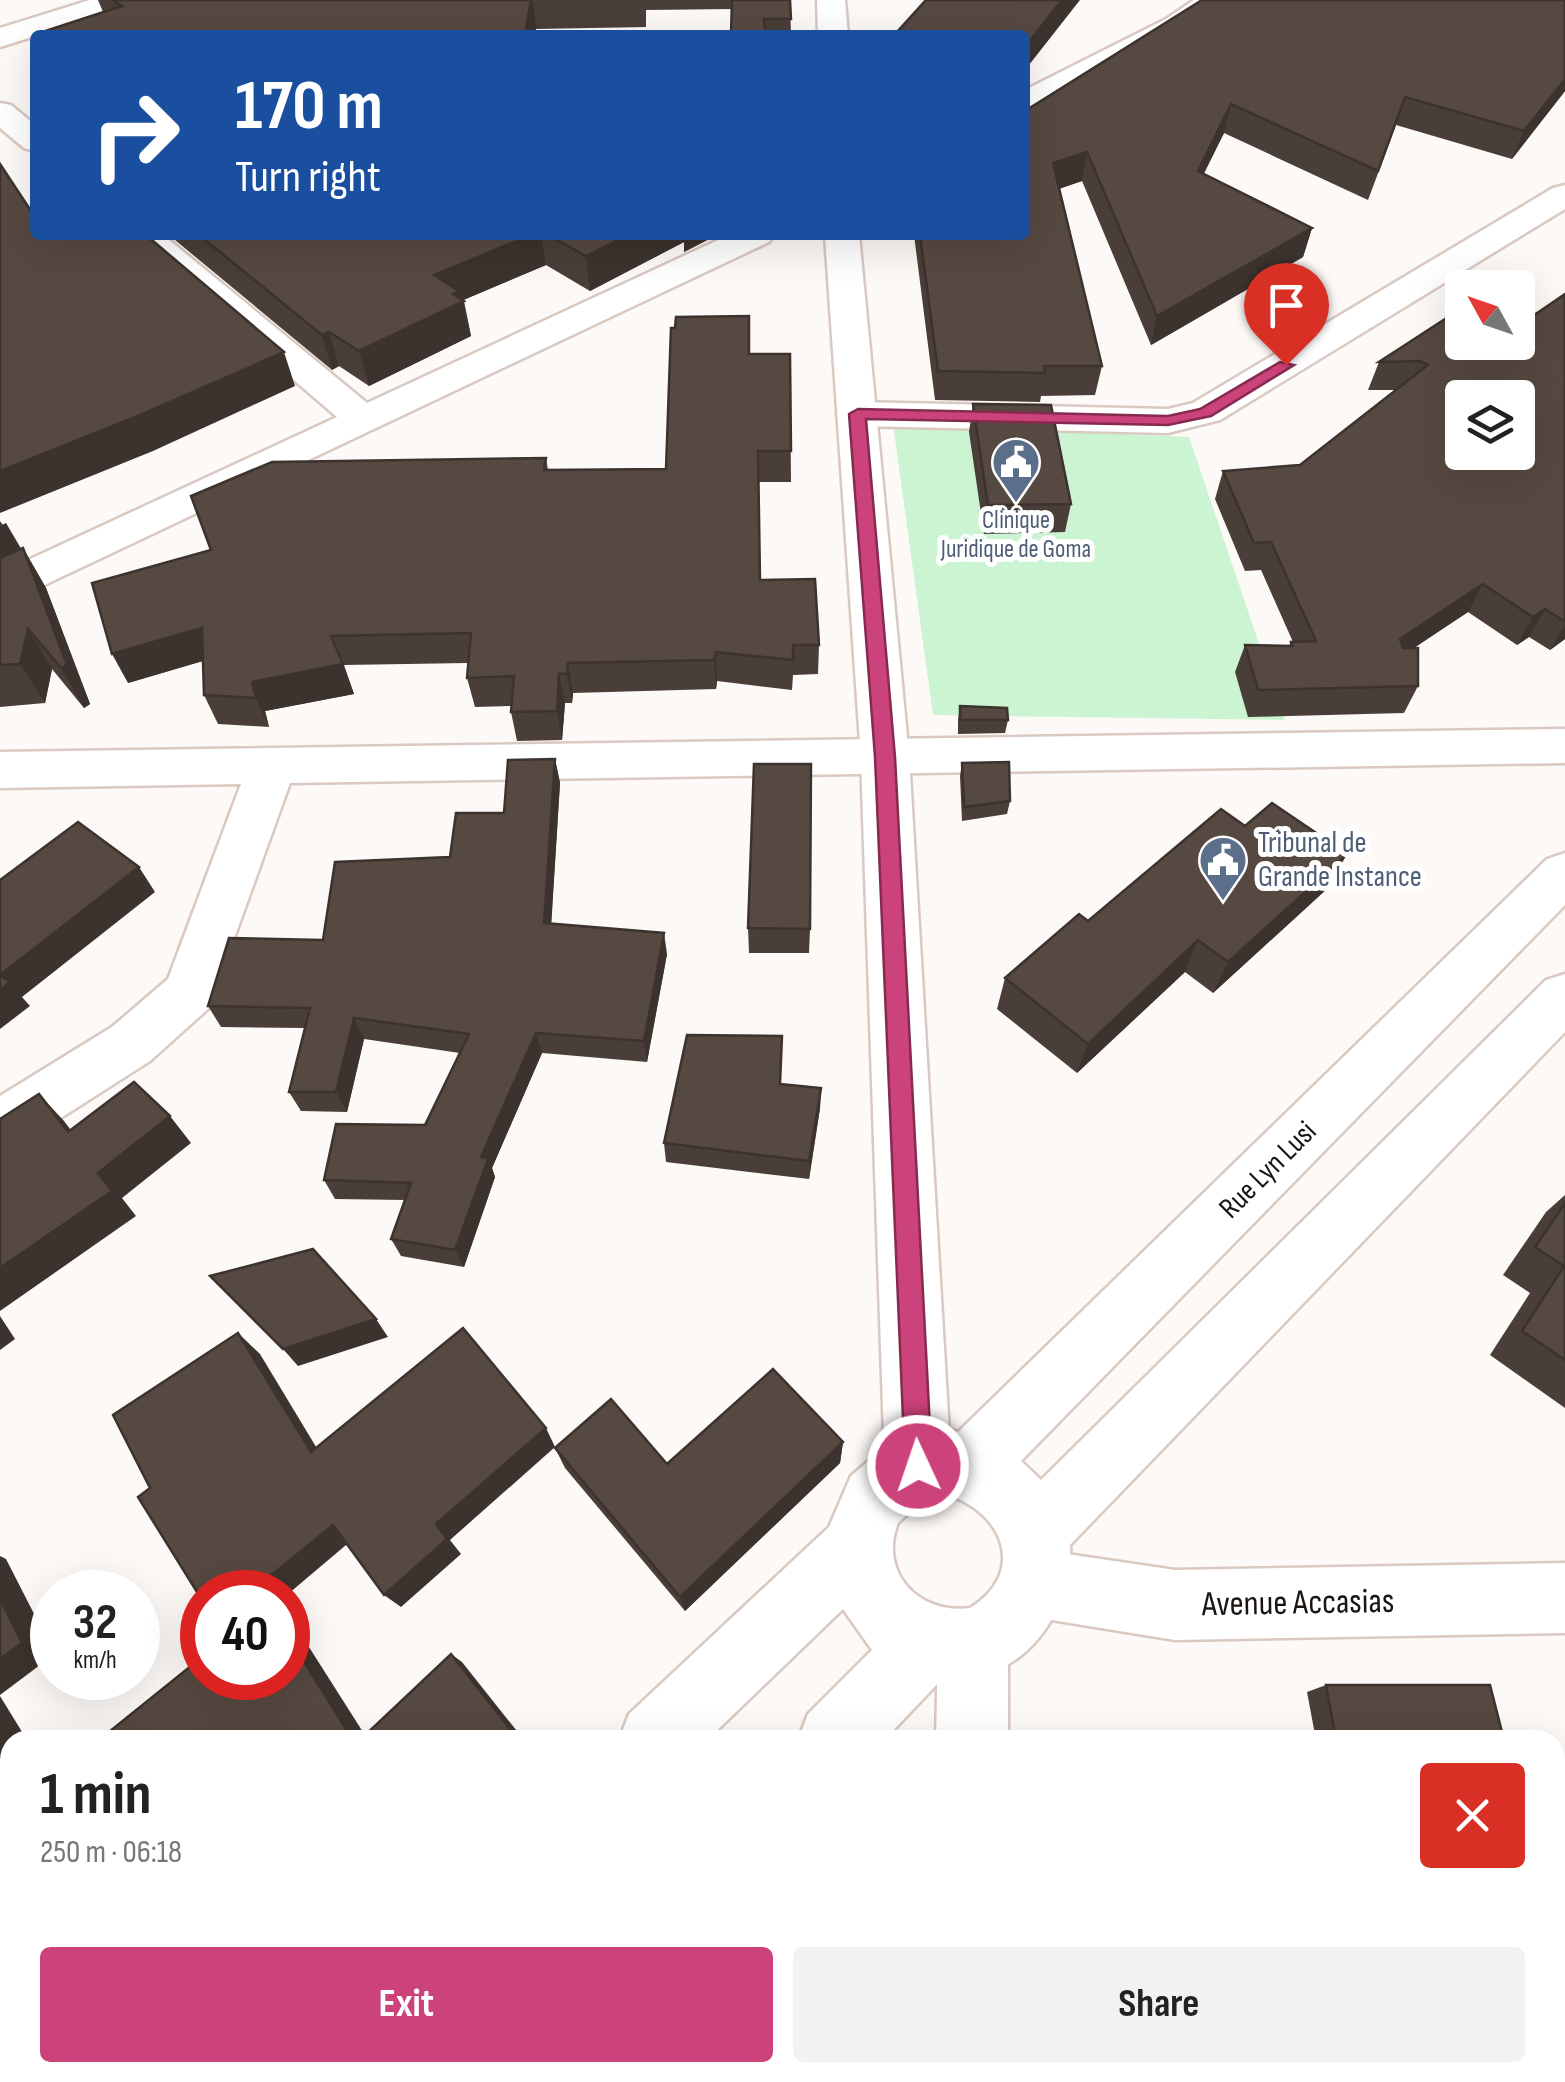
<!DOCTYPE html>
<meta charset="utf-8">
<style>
:root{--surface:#fff;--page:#f2f2f2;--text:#222;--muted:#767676;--accent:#cc427a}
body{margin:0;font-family:"Sofia Sans Condensed",sans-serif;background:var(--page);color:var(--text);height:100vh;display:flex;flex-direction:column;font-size:38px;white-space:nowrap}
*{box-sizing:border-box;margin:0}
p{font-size:32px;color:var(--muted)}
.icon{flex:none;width:55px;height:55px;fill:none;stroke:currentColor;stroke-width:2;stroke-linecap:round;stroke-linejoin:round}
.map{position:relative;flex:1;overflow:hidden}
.panel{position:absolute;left:0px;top:1730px;width:1565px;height:352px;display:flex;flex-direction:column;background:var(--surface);border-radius:30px 30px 0 0;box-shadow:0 10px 40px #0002}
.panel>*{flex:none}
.guide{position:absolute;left:30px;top:30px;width:1000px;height:210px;border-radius:10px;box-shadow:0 10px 40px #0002;background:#1a4fa0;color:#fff;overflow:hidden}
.needle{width:65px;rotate:310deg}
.buttons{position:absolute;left:1445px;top:270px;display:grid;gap:20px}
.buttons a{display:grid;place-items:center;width:90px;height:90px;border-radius:10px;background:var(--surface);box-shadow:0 10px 40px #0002;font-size:50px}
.speed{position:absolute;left:30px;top:1570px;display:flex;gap:20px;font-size:50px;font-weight:700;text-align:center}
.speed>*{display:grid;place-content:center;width:130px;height:130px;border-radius:50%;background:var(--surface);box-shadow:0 10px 40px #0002;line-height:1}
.speed small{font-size:25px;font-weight:400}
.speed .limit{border:15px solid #d22;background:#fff;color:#111}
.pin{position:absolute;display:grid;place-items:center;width:85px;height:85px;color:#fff;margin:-102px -42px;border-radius:50% 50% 50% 0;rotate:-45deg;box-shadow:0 0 10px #0007}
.pin .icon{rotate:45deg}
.me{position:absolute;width:110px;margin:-55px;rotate:357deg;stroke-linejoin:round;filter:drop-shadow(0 0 8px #0008)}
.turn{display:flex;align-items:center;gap:35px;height:210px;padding:0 40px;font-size:45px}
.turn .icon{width:130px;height:130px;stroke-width:2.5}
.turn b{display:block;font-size:70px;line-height:85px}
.round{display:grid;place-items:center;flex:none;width:105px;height:105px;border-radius:10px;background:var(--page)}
.head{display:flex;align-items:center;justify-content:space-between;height:170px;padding:0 40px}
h1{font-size:60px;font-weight:700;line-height:75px}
.action{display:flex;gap:20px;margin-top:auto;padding:20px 40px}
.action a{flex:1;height:115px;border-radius:10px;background:var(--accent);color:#fff;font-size:40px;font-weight:700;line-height:115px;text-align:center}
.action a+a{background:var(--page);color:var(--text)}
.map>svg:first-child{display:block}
.green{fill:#caf4d2}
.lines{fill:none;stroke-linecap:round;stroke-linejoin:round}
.street-casing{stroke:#dac9c1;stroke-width:5}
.secondary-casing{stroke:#dac9c1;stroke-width:5}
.primary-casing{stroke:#dac9c1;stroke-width:5}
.street{fill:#fff;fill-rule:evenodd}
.secondary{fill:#fff;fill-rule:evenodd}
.primary{fill:#fff;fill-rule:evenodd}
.wall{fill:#4a3f38}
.shaded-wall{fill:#3c332e}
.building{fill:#564941;stroke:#3c332e;stroke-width:2.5;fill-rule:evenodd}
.route{fill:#cc427a;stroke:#852b4f;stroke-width:2.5}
.labels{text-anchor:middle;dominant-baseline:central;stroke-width:10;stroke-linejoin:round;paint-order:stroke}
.far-service-label{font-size:25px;fill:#4e5e75;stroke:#fff}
.service-label{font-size:30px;fill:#4e5e75;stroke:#fff;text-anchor:start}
.street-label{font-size:30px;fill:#1b1512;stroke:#fff}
.near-street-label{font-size:35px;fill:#1b1512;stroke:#fff}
</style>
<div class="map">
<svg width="1565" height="2082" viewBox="0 0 1565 2082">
<rect width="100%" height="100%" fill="#fdf9f7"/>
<polygon class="green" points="893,424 1189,437 1285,720 933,715"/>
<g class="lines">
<g class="street-casing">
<g id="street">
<polygon points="90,0 134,0 130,6 0,47 0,28"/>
<polygon points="1194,0 1227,0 1186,31 1025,111 1025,90 1166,19"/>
<polygon points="0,103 11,105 35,125 35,151 24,148 0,128"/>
<polygon points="1565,185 1565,209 1220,420 1168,433 857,426 843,422 837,414 843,406 857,402 1168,409 1193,403 1553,188"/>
<polygon points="125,235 163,235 367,403 729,235 774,235 769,242 0,606 0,573 337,417"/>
<polygon points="1565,729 1565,763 290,783 209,1008 150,1061 20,1144 0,1151 0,1096 112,1027 168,979 241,784 0,788 0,752"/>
<polygon points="1033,1549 1175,1570 1565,1563 1565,1633 1175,1640 1033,1617 1009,1607 999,1583 1009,1559"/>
<polygon points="973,1609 998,1619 1008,1644 1008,1740 936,1740 938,1644 948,1619"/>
<polygon points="926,2072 1006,2072 1007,2082 925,2082"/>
</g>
</g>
<g class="secondary-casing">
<g id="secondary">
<polygon points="817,0 845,0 848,35 818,35"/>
<polygon points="825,235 859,235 909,757 951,1466 941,1489 918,1499 895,1489 885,1466 861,757"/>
</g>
</g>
<g class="primary-casing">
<g id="primary">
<path d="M1565,853V905L1021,1461L1041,1480L1546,980L1565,974V1032L1070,1545C1074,1615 1017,1688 943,1678L884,1740H798L808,1714L872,1650L843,1609L707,1740H619L629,1714L829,1527L851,1476L879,1452L945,1428L958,1432L1547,859ZM945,1494C1003,1511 1028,1572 970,1608C920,1615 878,1573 898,1523L922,1501Z"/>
<polygon points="259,2072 346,2072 342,2082 255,2082"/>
<polygon points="465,2072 551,2072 547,2082 461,2082"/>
</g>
</g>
<use href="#street" class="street"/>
<use href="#secondary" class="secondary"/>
<use href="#primary" class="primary"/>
</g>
<g class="wall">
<polygon points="98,0 790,0 791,35 731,35 732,9 646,10 646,27 536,29 535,35 39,35 39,33 103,12"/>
<polygon points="1565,91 1512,159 1396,125 1368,200 1224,133 1203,174 1312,228 1303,257 1151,345 1082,181 1059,189 1102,366 1095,395 1041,396 1040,402 935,400 914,235 1025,235 1025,111"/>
<polygon points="169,235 717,235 684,252 684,242 590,291 546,265 463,300 471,336 369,386 339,366 332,370"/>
<polygon points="1565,294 1565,639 1550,650 1529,637 1517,645 1468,612 1414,648 1418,686 1404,713 1248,717 1235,672 1245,645 1289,646 1291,642 1293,642 1261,570 1245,571 1215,499 1223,471 1300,465 1396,390 1368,390 1379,362 1518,342"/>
<polygon points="750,354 790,354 791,482 759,482 760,580 819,645 818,674 793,675 792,690 717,681 716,689 573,693 572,703 565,703 562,740 517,741 511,712 511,706 475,707 467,678 468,663 344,665 354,694 265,711 269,727 218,724 204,695 203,661 128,683 546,458 548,470 666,469"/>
<polygon points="973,404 1071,504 1065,532 984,534 969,432"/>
<polygon points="0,521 21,549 23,548 46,588 90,704 84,708 52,669 45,703 0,707"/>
<polygon points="960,706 1008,720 1005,733 958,734 958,720"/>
<polygon points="555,759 560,783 551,923 667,954 647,1062 542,1053 492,1168 495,1177 464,1267 401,1256 391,1239 405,1200 335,1199 324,1180 425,1125 460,1053 364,1039 347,1112 301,1111 289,1092 305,1028 221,1027 208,1006 323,940 450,857 504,813"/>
<polygon points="962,763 1010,801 1007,814 962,821 960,776"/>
<polygon points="1329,887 1213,993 1185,972 1077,1073 997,1009 1005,978 1088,921"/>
<polygon points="748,928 810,929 809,953 749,953"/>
<polygon points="781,1084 821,1088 820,1108 809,1179 666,1162 664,1143"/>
<polygon points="1565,1195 1565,1408 1490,1355 1530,1293 1503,1275 1546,1212"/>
<polygon points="843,1442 840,1463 685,1611 565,1468 555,1448 667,1464"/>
<polygon points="1326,1685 1504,1740 1316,1740 1307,1692"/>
<polygon points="1565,1765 1565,1795 1556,1766"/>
<polygon points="1202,2072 1555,2072 1565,2082 1204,2082"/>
</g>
<g class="shaded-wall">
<polygon points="531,0 533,0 536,29 535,35 525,35"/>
<polygon points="1062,0 1080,0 1025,70 1025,47"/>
<polygon points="1565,79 1565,91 1512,159 1524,131"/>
<polygon points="1231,104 1224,133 1191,200 1198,171"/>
<polygon points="1087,152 1082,181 1048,192 1053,163"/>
<polygon points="1312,228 1303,257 1151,345 1157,316"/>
<polygon points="531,235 541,235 546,265 461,301 464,301 471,336 369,386 359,351 434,275"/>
<polygon points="628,235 717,235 684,252 684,242 590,291 586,256"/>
<polygon points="329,332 339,366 332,370 322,335"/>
<polygon points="284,352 295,386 153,451 0,513 0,471"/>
<polygon points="6,523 26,557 0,571 0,526"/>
<polygon points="23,548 46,588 90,704 84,708 61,668"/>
<polygon points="1483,584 1468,612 1386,666 1400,639"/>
<polygon points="1545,609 1529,637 1517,645 1533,617"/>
<polygon points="1565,625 1565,639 1550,650"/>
<polygon points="202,628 216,657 128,683 112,654"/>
<polygon points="28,629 52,669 45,703 20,664"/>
<polygon points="716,652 717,681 716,689 714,660"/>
<polygon points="568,663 573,693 572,703 567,674"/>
<polygon points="343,664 354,694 265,711 269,727 256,698 252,682"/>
<polygon points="559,674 565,703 562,740 557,711"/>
<polygon points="555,759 560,783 550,945 544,923"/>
<polygon points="1347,854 1329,887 1213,993 1228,962"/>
<polygon points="139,867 155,892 22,997 30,1006 0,1029 0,975"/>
<polygon points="664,933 667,954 647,1062 644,1041"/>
<polygon points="1198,940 1185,972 1077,1073 1088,1044"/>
<polygon points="354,1018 364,1039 347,1112 336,1092"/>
<polygon points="536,1033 542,1053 492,1168 495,1177 464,1267 455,1250 481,1157"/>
<polygon points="821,1088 820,1108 809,1179 809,1161"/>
<polygon points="39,1094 64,1121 92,1158 68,1132"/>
<polygon points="170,1116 191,1143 122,1198 136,1216 0,1311 0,1268 98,1173"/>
<polygon points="0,1316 15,1339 0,1350"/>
<polygon points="376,1319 388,1337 298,1366 283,1349"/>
<polygon points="238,1333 260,1354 330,1470 311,1452"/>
<polygon points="546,1428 555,1447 450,1540 461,1554 401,1607 384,1595 436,1524"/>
<polygon points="843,1442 840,1463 685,1611 680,1597"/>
<polygon points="333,1525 352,1540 288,1594 260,1592 257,1587"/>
<polygon points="0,1556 6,1559 52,1649 52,1656 0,1695"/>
<polygon points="288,1614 368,1740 353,1740 288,1636"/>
<polygon points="451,1654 462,1662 524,1740 519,1740"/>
<polygon points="0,1696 27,1740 10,1740 10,1763 0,1747"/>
<polygon points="187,2072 207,2072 198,2082 177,2082"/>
<polygon points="704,2072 710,2082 702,2082 700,2079"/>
</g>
<g class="building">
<polygon points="113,0 531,0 525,35 41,35 39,33 122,6"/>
<polygon points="732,0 790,0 791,19 764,19 766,35 731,35"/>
<polygon points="926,0 1062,0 1025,47 1025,35 913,35 897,32"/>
<polygon points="1202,0 1565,0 1565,79 1524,131 1405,97 1378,171 1231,104 1198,171 1312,228 1157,316 1087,152 1053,163 1102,366 1044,366 1045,373 938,371 920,235 1025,235 1025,111"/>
<polygon points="0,164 31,211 35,209 35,235 146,235 284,352 138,416 0,471"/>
<polygon points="199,235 531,235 434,275 459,291 453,294 464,301 359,351 329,332 322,335"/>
<polygon points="548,235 628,235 586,256"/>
<path d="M1565,294V622L1545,609L1533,617L1483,584L1400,639L1403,648H1418V686L1258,690L1245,645L1292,646L1291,642L1316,641L1271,542L1254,543L1223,471L1300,465L1428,365L1420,361L1379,362L1462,308V342H1518V326ZM1462,398H1518V452H1462Z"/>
<polygon points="749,316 749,354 790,354 791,451 758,451 760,580 815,579 819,645 793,645 793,660 716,652 714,660 568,663 567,674 559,674 557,711 511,712 514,676 467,678 471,633 331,636 343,664 252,682 256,698 204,695 202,628 112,654 92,583 211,550 191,496 272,462 546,458 544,470 666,469 671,328 675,328 676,317"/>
<polygon points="973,404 1051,405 1071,504 988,505"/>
<polygon points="23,548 67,665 61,668 28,629 20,664 0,665 0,558"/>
<polygon points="960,706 1007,708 1008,720 960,720"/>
<polygon points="555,759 544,923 664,933 644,1041 536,1033 481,1157 488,1159 455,1250 391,1239 411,1183 324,1180 336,1124 425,1125 469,1034 354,1018 336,1092 289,1092 310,1008 208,1006 229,938 323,940 335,862 450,857 456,813 504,813 508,760"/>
<polygon points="1009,762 1010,801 964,807 962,763"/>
<polygon points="754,764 811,764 810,929 748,928"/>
<polygon points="1272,803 1347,854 1228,962 1198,940 1088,1044 1005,978 1079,914 1088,921 1221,809 1245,826"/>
<polygon points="78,822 139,867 0,975 10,982 0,990 0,880"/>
<polygon points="687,1035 782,1036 780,1084 821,1088 809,1161 664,1143"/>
<polygon points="134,1082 170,1116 98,1173 112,1191 0,1268 0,1119 39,1094 68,1132"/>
<polygon points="1565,1203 1565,1360 1522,1331 1564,1266 1535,1247"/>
<polygon points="313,1249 376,1319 283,1349 210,1276"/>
<polygon points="463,1328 546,1428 436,1524 447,1539 384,1595 333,1525 257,1587 260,1592 202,1592 202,1600 138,1497 150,1488 113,1415 238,1333 311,1452"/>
<polygon points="773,1369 843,1442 680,1597 555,1448 611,1399 667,1464"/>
<polygon points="0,1599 22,1643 0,1659"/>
<polygon points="288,1636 353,1740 99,1740 202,1657 202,1678 288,1678"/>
<polygon points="451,1654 519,1740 362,1740 361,1739"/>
<polygon points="1326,1685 1490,1685 1504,1740 1336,1740"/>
<polygon points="0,1747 10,1763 10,1949 0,1930"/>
<polygon points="1555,1947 1565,1987 1565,2082 1220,2082 1218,2072 1555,2072"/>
<polygon points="51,2072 187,2072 177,2082 56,2082"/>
</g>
<polygon class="route" points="1280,362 1294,365 1211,416 1168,425 866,419 895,757 932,1466 928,1475 918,1479 909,1475 905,1466 875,757 849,414 858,409 1168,416 1200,409"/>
<defs>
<g id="civic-pin" transform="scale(2.5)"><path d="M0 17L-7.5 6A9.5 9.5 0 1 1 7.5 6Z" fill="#5c6f8a" stroke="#fff"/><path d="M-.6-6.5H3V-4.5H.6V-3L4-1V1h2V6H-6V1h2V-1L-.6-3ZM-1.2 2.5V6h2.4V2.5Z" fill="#fff"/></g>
</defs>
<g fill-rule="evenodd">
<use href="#civic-pin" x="1016" y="462"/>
<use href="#civic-pin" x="1223" y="860"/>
</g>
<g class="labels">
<g class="far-service-label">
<text x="1016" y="520">Clinique<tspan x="1016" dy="29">Juridique de Goma</tspan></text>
</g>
<g class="service-label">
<text x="1258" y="843">Tribunal de<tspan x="1258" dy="34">Grande Instance</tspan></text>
</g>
<g class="street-label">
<text transform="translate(1268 1170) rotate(-45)">Rue Lyn Lusi</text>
</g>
<g class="near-street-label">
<text transform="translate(1298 1603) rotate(-1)">Avenue Accasias</text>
</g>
</g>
</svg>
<div class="buttons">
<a><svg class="needle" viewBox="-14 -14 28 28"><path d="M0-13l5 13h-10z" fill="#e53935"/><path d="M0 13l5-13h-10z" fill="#767676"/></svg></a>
<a><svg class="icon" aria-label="layers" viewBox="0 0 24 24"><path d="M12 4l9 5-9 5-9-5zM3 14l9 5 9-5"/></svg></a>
</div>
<div class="speed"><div>32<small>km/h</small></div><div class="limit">40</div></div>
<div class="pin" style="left:1286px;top:365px;background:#d93025"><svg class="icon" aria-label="arrive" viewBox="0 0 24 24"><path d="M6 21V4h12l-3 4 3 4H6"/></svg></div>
<svg class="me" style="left:918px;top:1466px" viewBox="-20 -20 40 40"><circle r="17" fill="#cc427a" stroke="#fff" stroke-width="3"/><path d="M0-11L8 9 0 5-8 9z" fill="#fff"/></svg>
<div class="guide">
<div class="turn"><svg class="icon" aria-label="right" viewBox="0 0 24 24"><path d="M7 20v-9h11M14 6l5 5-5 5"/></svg><div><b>170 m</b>Turn right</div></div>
</div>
<section class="panel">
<div class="head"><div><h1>1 min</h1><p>250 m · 06:18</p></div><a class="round" style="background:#d93025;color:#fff"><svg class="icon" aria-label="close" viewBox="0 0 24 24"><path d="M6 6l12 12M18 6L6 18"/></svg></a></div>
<div class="action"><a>Exit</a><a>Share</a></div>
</section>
</div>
